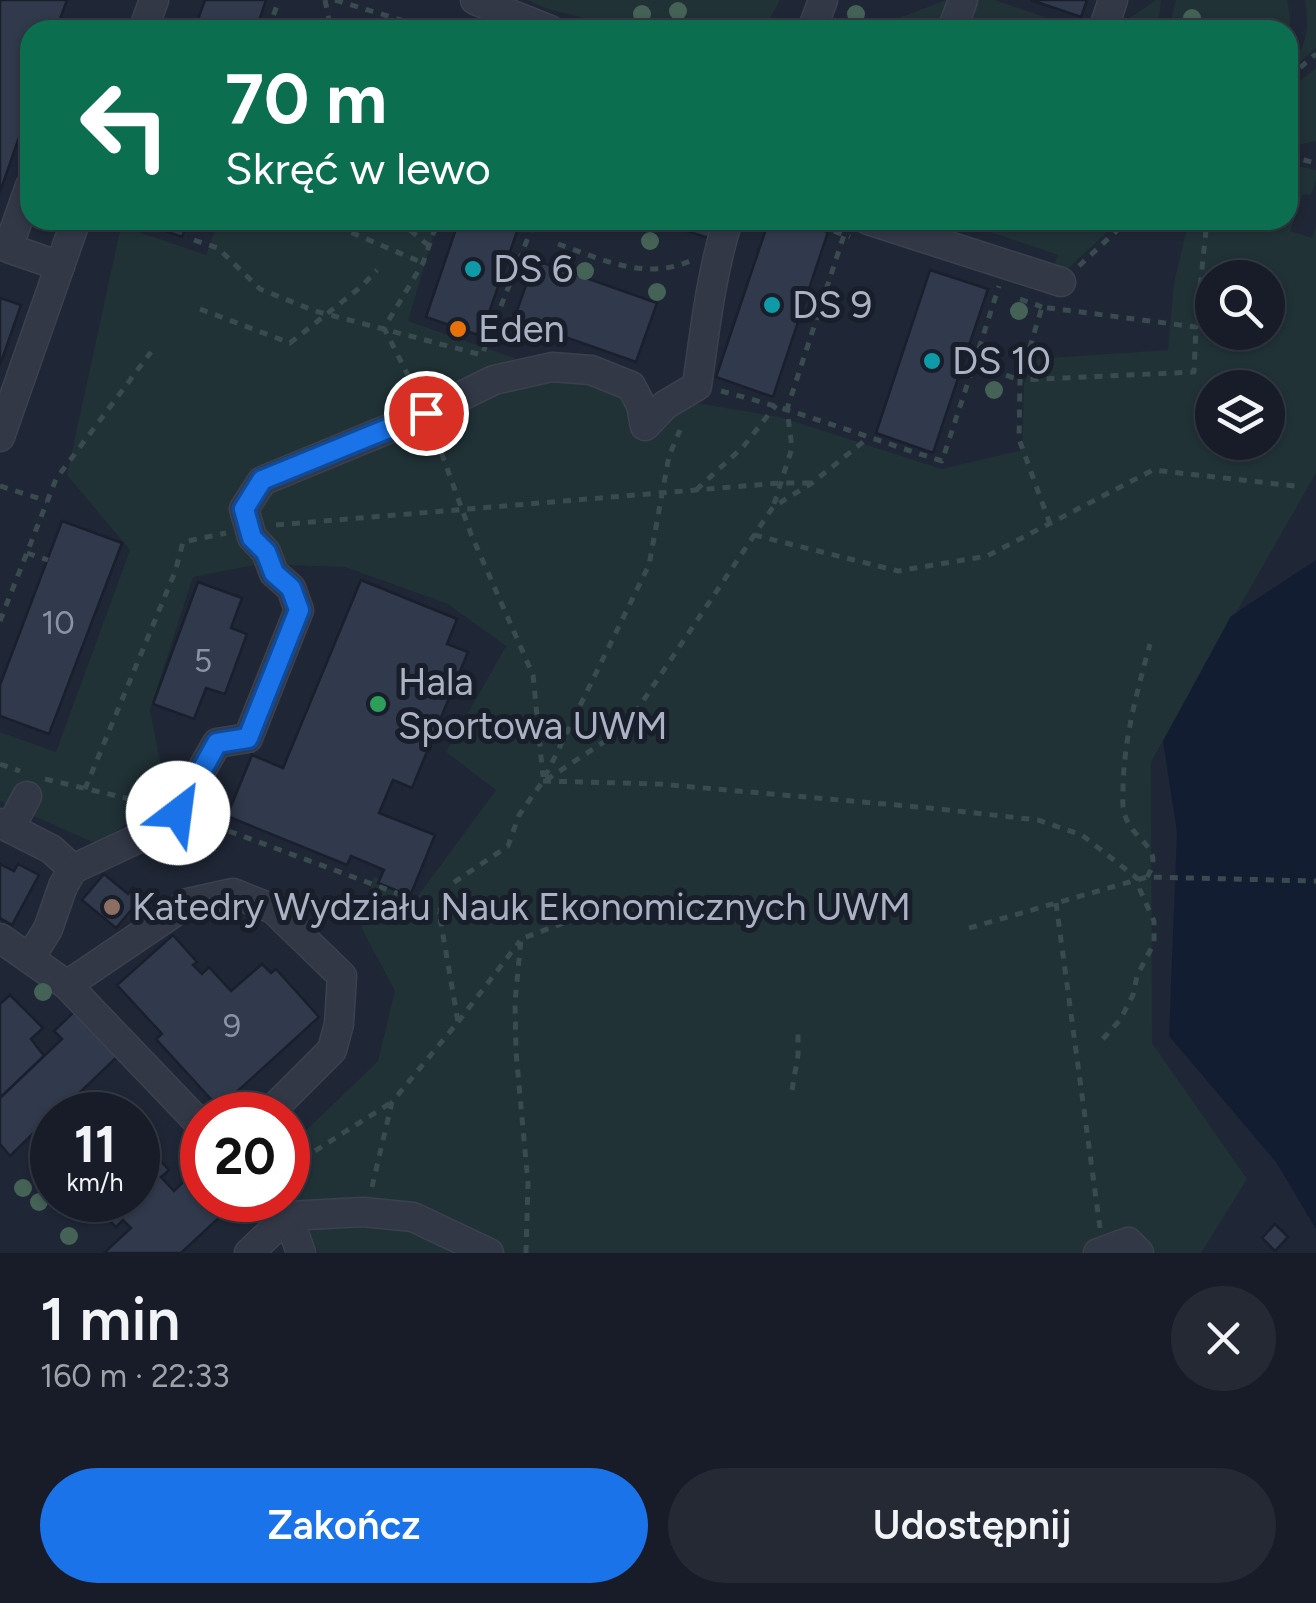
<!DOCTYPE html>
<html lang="pl">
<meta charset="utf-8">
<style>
:root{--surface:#171c28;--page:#242934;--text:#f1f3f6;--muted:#9ea1a8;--line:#363a45;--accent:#1a73e8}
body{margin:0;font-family:Figtree,sans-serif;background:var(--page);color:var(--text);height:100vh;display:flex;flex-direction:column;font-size:38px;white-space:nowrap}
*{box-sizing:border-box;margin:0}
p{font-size:32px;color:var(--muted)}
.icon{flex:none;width:55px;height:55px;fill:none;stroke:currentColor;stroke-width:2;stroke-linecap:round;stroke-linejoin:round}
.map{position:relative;height:1253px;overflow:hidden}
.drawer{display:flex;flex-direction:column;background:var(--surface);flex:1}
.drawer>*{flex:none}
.top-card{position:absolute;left:20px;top:20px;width:1278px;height:210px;border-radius:30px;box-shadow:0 2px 8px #0004,0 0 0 2px var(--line);background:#0b6e4f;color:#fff;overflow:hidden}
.buttons{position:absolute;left:1195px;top:260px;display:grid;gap:20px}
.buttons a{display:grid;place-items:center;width:90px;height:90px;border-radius:50%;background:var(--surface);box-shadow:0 2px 8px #0004,0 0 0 2px var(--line);font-size:50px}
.speed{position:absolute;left:30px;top:1092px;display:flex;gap:20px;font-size:50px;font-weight:700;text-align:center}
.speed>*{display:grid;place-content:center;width:130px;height:130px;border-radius:50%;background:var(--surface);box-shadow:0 2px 8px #0004,0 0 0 2px var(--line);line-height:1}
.speed small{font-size:25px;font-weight:400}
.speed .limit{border:15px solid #d22;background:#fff;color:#111}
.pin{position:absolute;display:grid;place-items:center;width:85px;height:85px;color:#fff;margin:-42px;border:5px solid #fff;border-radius:50%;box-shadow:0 2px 10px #0007}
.me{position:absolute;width:110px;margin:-55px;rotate:30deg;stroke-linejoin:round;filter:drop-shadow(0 0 8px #0008)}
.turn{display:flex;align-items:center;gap:35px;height:210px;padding:0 40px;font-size:45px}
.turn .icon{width:130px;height:130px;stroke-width:2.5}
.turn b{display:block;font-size:70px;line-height:85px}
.round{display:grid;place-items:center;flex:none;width:105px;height:105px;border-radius:52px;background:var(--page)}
.head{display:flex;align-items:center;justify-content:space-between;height:170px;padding:0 40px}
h1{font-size:60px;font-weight:600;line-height:75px}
.button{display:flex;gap:20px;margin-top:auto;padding:20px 40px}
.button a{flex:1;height:115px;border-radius:60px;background:var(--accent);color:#fff;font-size:40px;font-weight:600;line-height:115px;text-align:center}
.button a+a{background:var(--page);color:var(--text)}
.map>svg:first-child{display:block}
.green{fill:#203236;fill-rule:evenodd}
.water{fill:#131d32}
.building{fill:#303a4c;stroke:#1a1f2c;stroke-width:2.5}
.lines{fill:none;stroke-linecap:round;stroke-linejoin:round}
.minor-casing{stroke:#3b414f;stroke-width:31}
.path{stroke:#394b4f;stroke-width:5;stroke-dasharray:8 8;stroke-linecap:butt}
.minor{stroke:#323846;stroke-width:28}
.tree{fill:#456257}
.route-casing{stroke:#114b97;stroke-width:25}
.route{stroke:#1a73e8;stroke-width:18}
.culture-dot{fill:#0f9aa8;stroke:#181e2a;stroke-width:4}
.food-dot{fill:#e8710a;stroke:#181e2a;stroke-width:4}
.leisure-dot{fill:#2e9e5b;stroke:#181e2a;stroke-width:4}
.education-dot{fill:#8d6e63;stroke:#181e2a;stroke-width:4}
.labels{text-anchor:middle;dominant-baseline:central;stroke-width:10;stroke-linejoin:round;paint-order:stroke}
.number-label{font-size:32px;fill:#8a92a3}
.poi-label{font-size:38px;fill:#abb2c3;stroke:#181e2a;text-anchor:start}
</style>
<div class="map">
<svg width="1316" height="1253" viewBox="0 0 1316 1253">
<rect width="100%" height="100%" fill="#1f2635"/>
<g class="green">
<polygon points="527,0 780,0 767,24 763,26 718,24 665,28 596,21 548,9"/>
<polygon points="946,0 950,0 940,30 867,30"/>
<polygon points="978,0 995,0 1081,30 968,30"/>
<polygon points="1156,0 1161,0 1157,30 1117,30 1118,26"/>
<path d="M1176,0H1287C1290,14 1292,26 1288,39V30H1173L1172,16Z"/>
<path d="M1305,0H1316V48L1288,72C1306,43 1310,35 1305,0Z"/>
<polygon points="1316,68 1316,141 1288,147 1288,91"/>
<path d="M1288,164L1316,170V180L1311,195L1303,194L1290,231L1312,238L1316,226V473L1151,762L1152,1043L1247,1179L1201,1253H318L290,1194L288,1180V1148L378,1061L395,991L361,927L374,876L415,900L496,790L446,752L506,646L448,604L345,567L260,564L193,577L150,710L167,796L97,844L0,801V732L56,752L130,550L67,475L121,226L206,255L219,220H438L408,321L595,386L780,417L942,469L1022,450L1024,384L1033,359L1168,350L1174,283L1189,220H1288ZM1212,278H1268V332H1212ZM1214,387L1268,388V442H1212V391Z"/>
<polygon points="955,220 1120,220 1045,290 1058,255"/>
</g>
<polygon class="water" points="1316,560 1316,1229 1276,1162 1169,1036 1177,832 1163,741 1231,616"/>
<g class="building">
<polygon points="0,0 67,0 56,30 30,30 30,106 0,192"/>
<polygon points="205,0 266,0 256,30 194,30"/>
<polygon points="1031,0 1087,0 1081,17"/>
<polygon points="136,220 188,220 182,237"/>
<polygon points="459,220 521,220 481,336 426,317"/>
<polygon points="655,220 714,220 708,238"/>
<polygon points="769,220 791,220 828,232 773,397 716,377"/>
<polygon points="535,260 657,303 636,362 514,319"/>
<polygon points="930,270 988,289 933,453 876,433"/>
<polygon points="0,298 21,305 0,365"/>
<polygon points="62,521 122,543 49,734 0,716 0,685"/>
<polygon points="361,580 457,619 447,644 468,652 412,788 393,780 379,813 435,835 410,896 378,883 384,870 351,856 347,865 227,816 252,755 283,768"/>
<polygon points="198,582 242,598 231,628 247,634 225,694 206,688 194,719 153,704"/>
<polygon points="0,864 14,871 18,864 39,875 12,925 0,918"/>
<polygon points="104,874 128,894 133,888 143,896 116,928 82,900"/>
<polygon points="173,935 197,962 193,965 202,974 209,967 231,991 262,964 271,973 276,969 319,1017 219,1108 156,1039 162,1034 117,985"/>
<polygon points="10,995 43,1028 31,1039 44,1056 0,1098 0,1004"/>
<polygon points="77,1009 120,1054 76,1096 86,1106 98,1095 117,1115 52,1115 52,1132 44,1123 10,1156 0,1144 0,1098 62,1039 54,1031"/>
<polygon points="138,1137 169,1170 161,1177 174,1191 202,1164 202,1200 245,1200 230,1218 224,1213 181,1253 104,1253 131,1228 123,1220 116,1227 91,1200 138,1200"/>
<polygon points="1275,1224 1288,1237 1275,1251 1262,1238"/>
</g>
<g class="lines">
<g class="minor-casing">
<g id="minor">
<polyline points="475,0 550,30"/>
<polyline points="143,30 154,0"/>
<polyline points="812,30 823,0"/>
<polyline points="952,30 963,0"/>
<polyline points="1103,30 1113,0"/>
<polyline points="30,186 8,248 60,266"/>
<polyline points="868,220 1061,282"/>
<polyline points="0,437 76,220"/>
<polyline points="0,823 51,849 73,869"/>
<polyline points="10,828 27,796"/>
<polyline points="0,938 67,985 202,1126"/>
<path d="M30,958L48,929L63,886L73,869L171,823L217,743L248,738L299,610L291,588L274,573L266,552L252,537L244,509L262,481L427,413L494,380L552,367L591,370L631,386L641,405L645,426L665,405L697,386C705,330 711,274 728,220"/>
<polyline points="67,985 188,903 233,893 273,909 342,976 339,1024 332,1050 276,1106"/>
<polyline points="273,1200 288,1216 301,1253"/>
<polyline points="288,1216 363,1212 413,1217 489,1253"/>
<polyline points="249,1253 288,1216"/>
<polyline points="1098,1253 1128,1242 1139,1253"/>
</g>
</g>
<g class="path">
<polyline points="325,0 331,30"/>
<polyline points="335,0 434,30"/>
<polyline points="268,30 279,0"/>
<polyline points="1288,78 1316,54"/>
<polyline points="1288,156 1316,163"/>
<polyline points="322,220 423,263"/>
<polyline points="398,220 429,246"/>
<polyline points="804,220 850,237"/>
<polyline points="194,240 218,248 260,289 315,311 482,355 495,321 553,341"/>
<path d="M558,244C601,259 645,281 690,261"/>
<polyline points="1079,266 1128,220"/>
<polyline points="1020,299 1042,307"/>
<polyline points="200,309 290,343 362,286 377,270"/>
<polyline points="495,321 535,220"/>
<polyline points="974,364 999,286"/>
<polyline points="416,391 384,328 423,263 438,220"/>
<path d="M721,391C796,410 868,438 942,461L974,364L1020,380L1042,307L1196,327L1207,220"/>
<polyline points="436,438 471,534 533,675 543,777"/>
<polyline points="0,486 47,501"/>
<polyline points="696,490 743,447 776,405"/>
<polyline points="774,504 792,448 787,409 844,235"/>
<polyline points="1050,524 1019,439 1020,380 1194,372 1196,327"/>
<polyline points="276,525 780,483 812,483"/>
<polyline points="754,535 898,571 987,556 1153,470 1295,486"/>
<polyline points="27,553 48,560"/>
<polyline points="0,621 56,479 151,352"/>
<polyline points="0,764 20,771"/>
<polyline points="45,779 151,804"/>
<polyline points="546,780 625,728 773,507 812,483 868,438"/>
<polyline points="543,781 659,784 930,808 1038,820 1082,835 1138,879 1140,890 1154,921 1154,943 1137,976 1133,995 1120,1020 1102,1040"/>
<polyline points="85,789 175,572 183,542 226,533"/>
<polyline points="199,820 410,898 439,912"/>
<path d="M1147,877C1167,846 1131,842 1124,812C1122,804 1123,796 1123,788C1124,738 1137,692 1150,644"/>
<polyline points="1056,903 1100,1228"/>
<polyline points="969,928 1147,877 1316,881"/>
<polyline points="458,1022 520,941"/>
<polyline points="792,1090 798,1055 798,1032"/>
<polyline points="288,1168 392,1102"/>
<polyline points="372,1187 392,1102 458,1022 439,912 453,883 508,846 519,815 543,781 649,565 669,456 680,430"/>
<polyline points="526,1253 528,1183 516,1052 515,1002 521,939 619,902"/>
</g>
<use href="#minor" class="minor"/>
</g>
<g class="tree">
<circle cx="678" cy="11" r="9"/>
<circle cx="642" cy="14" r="9"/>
<circle cx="856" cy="14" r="9"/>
<circle cx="1192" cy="18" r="9"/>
<circle cx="650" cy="241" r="9"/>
<circle cx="585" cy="271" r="9"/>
<circle cx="657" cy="292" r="9"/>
<circle cx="1019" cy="311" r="9"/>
<circle cx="994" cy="390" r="9"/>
<circle cx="43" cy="992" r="9"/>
<circle cx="23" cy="1188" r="9"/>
<circle cx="39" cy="1202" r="9"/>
<circle cx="69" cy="1236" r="9"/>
</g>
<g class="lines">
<g class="route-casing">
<polyline id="route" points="178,813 217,743 248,738 299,610 291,588 274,573 266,552 252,538 244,509 262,480 426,413"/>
</g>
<use href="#route" class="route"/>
</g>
<g class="culture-dot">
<circle cx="473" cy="269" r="10"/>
<circle cx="772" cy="305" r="10"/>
<circle cx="932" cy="361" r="10"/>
</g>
<circle class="food-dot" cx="458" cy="329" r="10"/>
<circle class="leisure-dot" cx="378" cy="704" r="10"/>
<circle class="education-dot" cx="112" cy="907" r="10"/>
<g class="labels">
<g class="number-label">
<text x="58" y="623">10</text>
<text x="203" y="661">5</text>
<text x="232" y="1026">9</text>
</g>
<g class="poi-label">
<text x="493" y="269">DS 6</text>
<text x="792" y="305">DS 9</text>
<text x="478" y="329">Eden</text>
<text x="952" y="361">DS 10</text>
<text x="398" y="682">Hala<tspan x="398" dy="44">Sportowa UWM</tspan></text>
<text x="132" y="907">Katedry Wydziału Nauk Ekonomicznych UWM</text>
</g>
</g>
</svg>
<div class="buttons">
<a><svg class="icon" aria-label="search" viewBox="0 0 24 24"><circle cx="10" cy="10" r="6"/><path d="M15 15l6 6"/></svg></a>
<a><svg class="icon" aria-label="layers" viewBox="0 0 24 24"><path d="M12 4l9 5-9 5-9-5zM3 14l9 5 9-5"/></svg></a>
</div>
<div class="speed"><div>11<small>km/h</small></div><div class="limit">20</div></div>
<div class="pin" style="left:426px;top:413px;background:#d93025"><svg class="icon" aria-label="arrive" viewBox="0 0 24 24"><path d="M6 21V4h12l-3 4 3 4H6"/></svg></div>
<svg class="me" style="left:178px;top:813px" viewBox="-20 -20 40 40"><circle r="19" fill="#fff"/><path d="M0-13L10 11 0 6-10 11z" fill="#1a73e8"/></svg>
<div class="top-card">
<div class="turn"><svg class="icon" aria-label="left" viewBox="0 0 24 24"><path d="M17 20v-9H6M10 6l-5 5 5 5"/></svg><div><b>70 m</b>Skręć w lewo</div></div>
</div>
</div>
<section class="drawer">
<div class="head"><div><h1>1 min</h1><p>160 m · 22:33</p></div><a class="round"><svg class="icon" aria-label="close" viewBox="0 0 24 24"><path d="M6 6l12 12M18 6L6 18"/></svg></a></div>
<div class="button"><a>Zakończ</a><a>Udostępnij</a></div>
</section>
